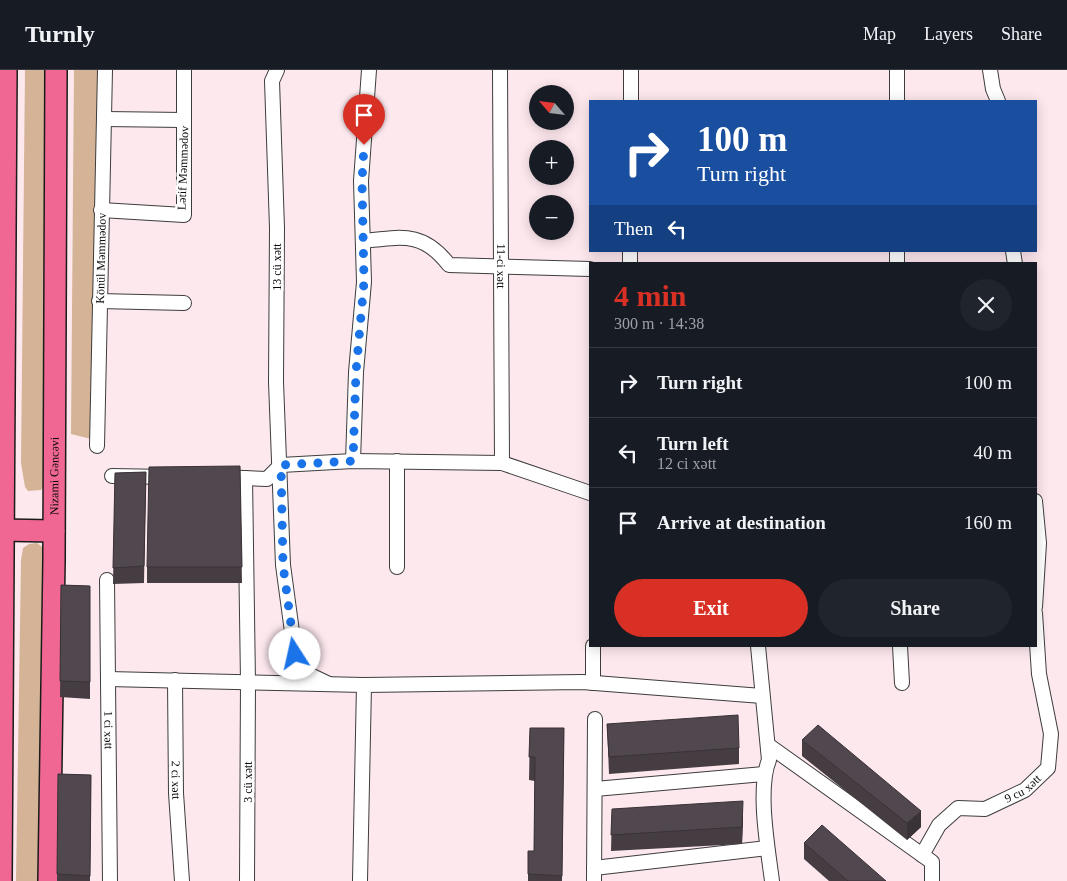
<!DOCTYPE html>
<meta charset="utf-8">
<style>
:root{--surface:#171b24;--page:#20242c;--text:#f1f3f6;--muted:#9ea1a6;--line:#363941;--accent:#d93025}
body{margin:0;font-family:Georgia,serif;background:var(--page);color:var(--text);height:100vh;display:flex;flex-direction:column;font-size:19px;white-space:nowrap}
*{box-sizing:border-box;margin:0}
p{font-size:16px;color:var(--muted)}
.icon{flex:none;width:28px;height:28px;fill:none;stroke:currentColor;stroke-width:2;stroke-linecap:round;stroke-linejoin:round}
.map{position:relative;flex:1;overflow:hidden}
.details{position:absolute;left:589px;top:192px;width:448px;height:385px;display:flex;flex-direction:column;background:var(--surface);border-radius:0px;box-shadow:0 2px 12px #0003}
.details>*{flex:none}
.hud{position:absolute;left:589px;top:30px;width:448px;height:152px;border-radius:0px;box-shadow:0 2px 12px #0003;background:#1a4fa0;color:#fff;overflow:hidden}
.needle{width:32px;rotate:298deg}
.buttons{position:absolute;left:529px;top:15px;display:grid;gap:10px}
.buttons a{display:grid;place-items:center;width:45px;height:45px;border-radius:50%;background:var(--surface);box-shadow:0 2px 12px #0003;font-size:25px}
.pin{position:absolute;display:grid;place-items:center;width:42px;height:42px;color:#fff;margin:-51px -21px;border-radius:50% 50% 50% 0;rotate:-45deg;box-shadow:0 0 5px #0007}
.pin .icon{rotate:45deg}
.me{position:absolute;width:55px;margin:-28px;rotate:350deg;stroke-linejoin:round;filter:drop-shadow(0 0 4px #0008)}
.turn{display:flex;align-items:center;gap:18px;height:105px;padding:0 25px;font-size:22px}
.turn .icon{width:65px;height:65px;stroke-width:2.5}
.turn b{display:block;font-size:35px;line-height:42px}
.then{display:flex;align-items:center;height:48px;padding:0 25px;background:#0003;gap:10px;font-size:19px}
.round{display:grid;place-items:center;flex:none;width:52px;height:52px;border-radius:26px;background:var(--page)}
.summary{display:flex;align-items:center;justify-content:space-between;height:85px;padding:0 25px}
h1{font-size:30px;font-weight:600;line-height:38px;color:var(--accent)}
.cta{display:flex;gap:10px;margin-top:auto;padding:10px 25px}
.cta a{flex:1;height:58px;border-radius:30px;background:var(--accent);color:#fff;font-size:20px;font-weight:600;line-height:58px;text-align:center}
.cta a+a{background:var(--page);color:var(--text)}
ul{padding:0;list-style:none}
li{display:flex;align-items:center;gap:15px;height:70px;padding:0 25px;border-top:1px solid var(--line)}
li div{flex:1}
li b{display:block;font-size:19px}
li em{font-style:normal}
header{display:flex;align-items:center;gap:30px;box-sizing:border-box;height:70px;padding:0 25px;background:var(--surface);border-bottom:1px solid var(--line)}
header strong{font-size:24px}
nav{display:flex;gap:28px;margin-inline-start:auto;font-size:18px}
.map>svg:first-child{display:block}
.forest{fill:#d4b396}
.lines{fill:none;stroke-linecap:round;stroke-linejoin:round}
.street-casing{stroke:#3d3d3d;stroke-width:16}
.primary-casing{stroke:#1b1b1b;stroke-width:24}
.street{stroke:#fff;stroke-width:14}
.primary{stroke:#ef6792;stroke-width:21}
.wall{fill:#463d43}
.shaded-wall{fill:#393237}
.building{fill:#51474e;stroke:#393237}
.route{stroke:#1a73e8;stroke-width:9;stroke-dasharray:0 16.2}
.labels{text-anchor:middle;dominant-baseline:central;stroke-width:5;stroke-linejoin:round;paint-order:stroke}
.street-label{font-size:12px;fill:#0a0a0a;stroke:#fff}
</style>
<header>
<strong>Turnly</strong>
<nav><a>Map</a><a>Layers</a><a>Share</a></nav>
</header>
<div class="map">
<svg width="1067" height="811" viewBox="0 0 1067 811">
<rect width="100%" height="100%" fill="#fde8ee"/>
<g class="forest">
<polygon points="25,0 51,0 44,415 41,420 28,421 25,417 21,393"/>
<polygon points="74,0 98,0 91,369 71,364"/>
<polygon points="37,473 45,479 41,811 16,811 21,490 23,478 29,474"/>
</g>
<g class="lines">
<g class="street-casing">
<g id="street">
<polyline points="277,0 272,11 277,158 276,312 283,495 295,584 308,604 329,614"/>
<path id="s1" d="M500,0L502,393"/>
<polyline points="990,0 993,19 998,31"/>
<polyline points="631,31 631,0"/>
<polyline points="897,31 897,0"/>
<polyline points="104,49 184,50"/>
<polyline points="101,140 184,145 184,0"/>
<path d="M363,171C402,167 423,161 449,195L590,199"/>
<polyline points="1013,181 1015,194"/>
<polyline points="630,194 630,181"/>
<polyline points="897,194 897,181"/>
<polyline points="99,231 184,233"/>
<path id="s2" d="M97,376L105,0"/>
<polyline points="353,391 356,302 364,212 361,111 369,0"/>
<polyline points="397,391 397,497"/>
<polyline points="112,406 167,407"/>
<polyline points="221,407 267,409 281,395 353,391 502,393 590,423"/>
<polyline points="245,408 248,612 247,811"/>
<polyline points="1035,431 1039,473 1035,537"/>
<path id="s3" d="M107,510L110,811"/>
<path d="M758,576L769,690C757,719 768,779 772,811"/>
<polyline points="900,576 902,613"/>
<polyline points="108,609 364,615"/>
<path id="s4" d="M175,610L176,723L182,811"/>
<polyline points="593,613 593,576"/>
<polyline points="768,675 932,792 932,811"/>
<polyline points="595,719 764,704"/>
<path id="s5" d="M922,785L939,755L958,738L985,739L1025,720L1048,698L1051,664L1039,604L1035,543"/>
<polyline points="594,798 767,778"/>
<polyline points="360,811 364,615 582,612 762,626"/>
<polyline points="594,811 595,649"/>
</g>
</g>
<g class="primary-casing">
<g id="primary">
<polyline points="0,460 54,461"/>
<polyline points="1,811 6,0"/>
<path id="s6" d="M49,811L54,490L56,0"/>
</g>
</g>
<use href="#street" class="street"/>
<use href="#primary" class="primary"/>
</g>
<g class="wall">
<polygon points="240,396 242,513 147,513 147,497"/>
<polygon points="146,402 144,513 113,514 115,403"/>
<polygon points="61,515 90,516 90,629 60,627"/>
<polygon points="607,654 739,678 739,694 609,704"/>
<polygon points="530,658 564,658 562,811 528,811 528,781 534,781 535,711 529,710"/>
<polygon points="802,670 921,757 907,770 802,686"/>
<polygon points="58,704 91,705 90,811 57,811"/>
<polygon points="612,739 743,748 742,774 611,781"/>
<polygon points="804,773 886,811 829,811 804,789"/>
</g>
<g class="shaded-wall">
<polygon points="743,731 743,748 742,774 742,757"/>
<polygon points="921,741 921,757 907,770 907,753"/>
</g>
<g class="building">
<polygon points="240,396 242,497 147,497 149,397"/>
<polygon points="146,402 144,496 113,498 115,403"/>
<polygon points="61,515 90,516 90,612 60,611"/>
<polygon points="738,645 739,678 609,687 607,654"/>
<polygon points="818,655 921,741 907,753 802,670"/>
<polygon points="530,658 564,658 562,806 528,804 528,781 534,781 535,687 529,687"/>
<polygon points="58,704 91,705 90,806 57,804"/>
<polygon points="743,731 742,757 611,765 612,739"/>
<polygon points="822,755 886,811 848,811 804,773"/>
</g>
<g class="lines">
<polyline class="route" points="295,584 283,495 281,395 353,391 356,302 364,212 362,111 364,75"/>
</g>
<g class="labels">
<g class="street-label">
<text transform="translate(183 98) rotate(-88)">Lətif Məmmədov</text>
<text stroke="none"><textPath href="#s2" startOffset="188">Könül Məmmədov</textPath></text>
<text stroke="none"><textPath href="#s1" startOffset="196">11-ci xətt</textPath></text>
<text transform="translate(277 197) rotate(-90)">13 cü xətt</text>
<text stroke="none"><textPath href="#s6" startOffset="405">Nizami Gəncəvi</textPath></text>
<text stroke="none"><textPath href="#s3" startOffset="150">1 ci xətt</textPath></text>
<text stroke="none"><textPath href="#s4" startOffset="100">2 ci xətt</textPath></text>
<text transform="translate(248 712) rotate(-90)">3 cü xətt</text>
<text stroke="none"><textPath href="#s5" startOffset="130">9 cu xətt</textPath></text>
</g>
</g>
</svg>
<div class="buttons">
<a><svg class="needle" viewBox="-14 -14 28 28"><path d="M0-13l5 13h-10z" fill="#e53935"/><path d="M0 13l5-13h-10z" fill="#9ea1a6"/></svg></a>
<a>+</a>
<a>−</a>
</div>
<div class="pin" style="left:364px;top:75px;background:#d93025"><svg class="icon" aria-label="arrive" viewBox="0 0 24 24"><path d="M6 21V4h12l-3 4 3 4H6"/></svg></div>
<svg class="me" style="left:295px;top:584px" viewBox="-20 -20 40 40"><circle r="19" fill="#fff"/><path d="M0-13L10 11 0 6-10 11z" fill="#1a73e8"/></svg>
<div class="hud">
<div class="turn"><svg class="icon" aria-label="right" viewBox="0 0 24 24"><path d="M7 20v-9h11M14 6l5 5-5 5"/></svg><div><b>100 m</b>Turn right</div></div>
<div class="then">Then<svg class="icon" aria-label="left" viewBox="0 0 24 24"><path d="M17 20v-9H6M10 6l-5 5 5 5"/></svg></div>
</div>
<section class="details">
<div class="summary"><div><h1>4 min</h1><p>300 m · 14:38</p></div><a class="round"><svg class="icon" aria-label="close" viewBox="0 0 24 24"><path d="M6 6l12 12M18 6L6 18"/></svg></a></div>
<ul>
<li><svg class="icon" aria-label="right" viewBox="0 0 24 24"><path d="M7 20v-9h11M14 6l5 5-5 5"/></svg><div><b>Turn right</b></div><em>100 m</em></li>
<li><svg class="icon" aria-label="left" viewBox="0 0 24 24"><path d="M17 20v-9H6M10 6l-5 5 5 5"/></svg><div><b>Turn left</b><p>12 ci xətt</p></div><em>40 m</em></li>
<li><svg class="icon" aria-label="arrive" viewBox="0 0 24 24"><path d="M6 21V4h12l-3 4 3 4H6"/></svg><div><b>Arrive at destination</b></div><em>160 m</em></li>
</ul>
<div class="cta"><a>Exit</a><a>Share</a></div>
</section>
</div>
